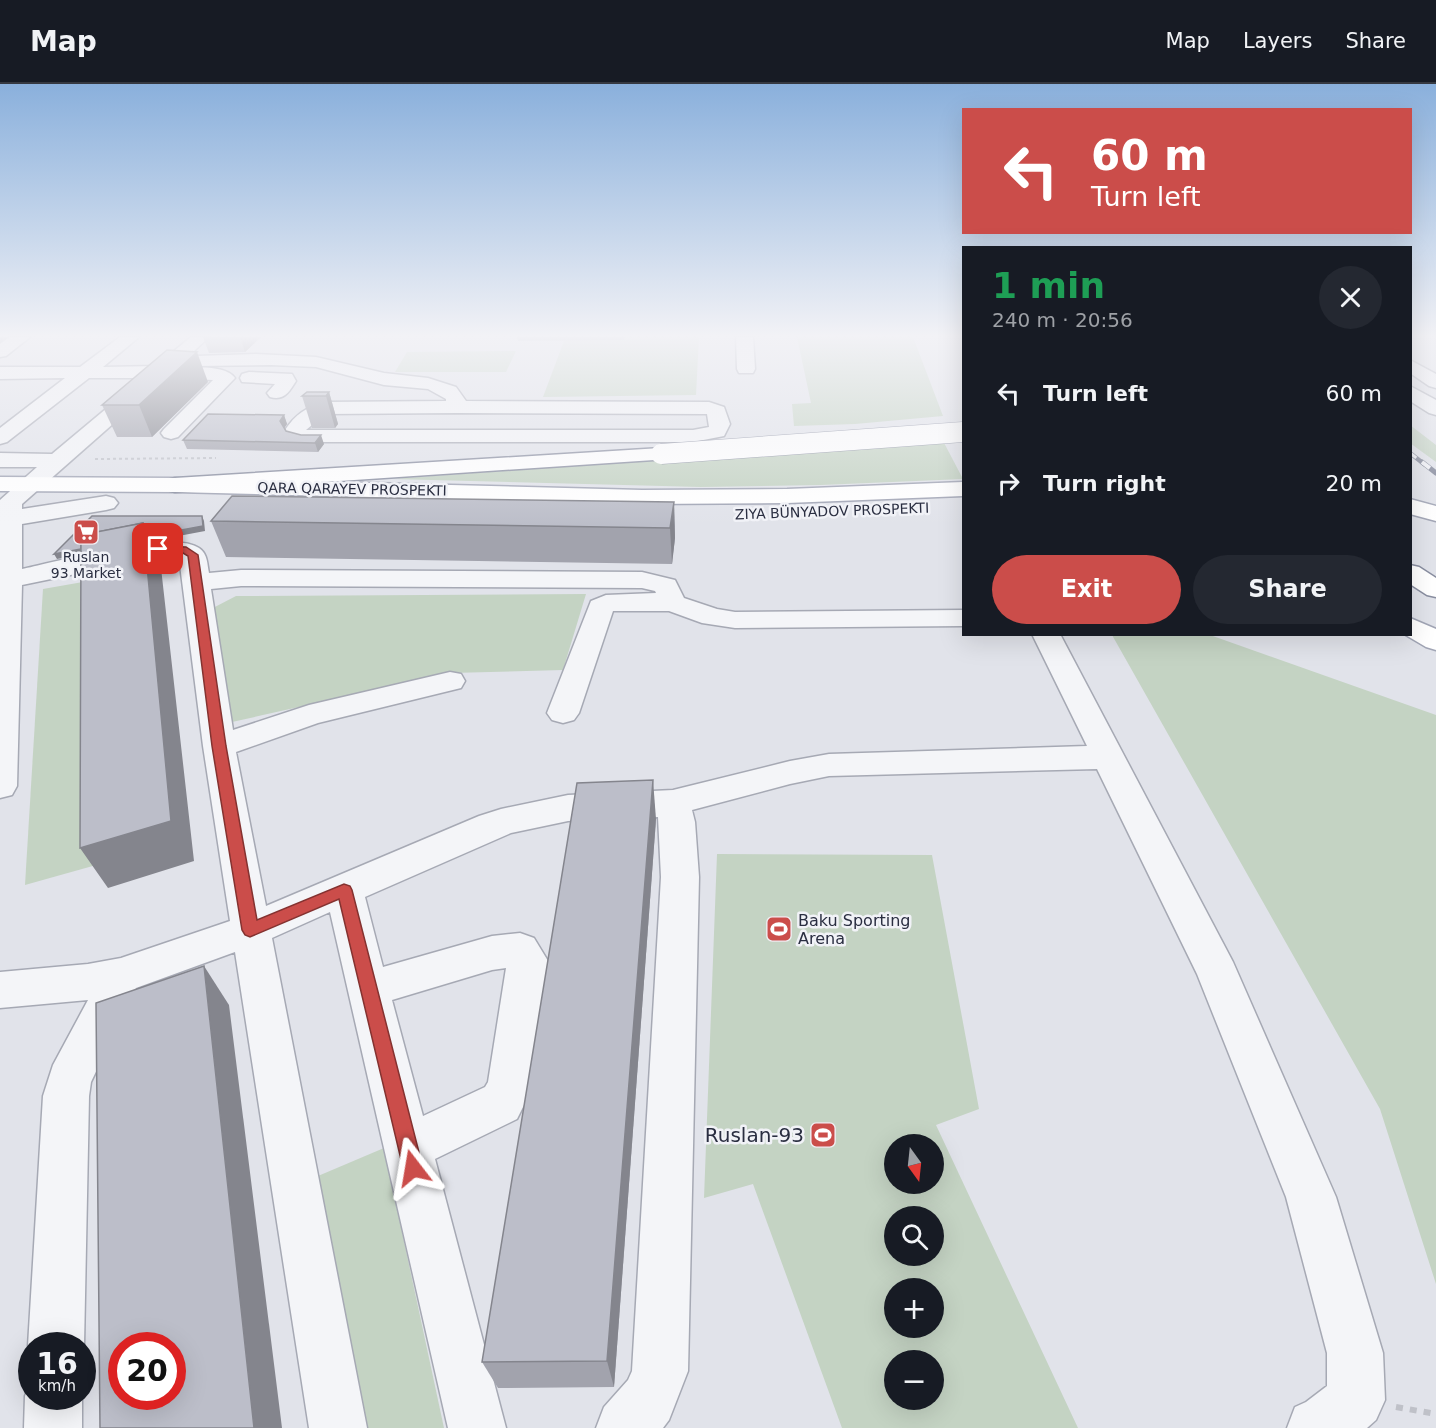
<!DOCTYPE html>
<meta charset="utf-8">
<style>
:root{--surface:#171b24;--page:#242831;--text:#f1f3f6;--muted:#9ea1a6;--line:#363941;--accent:#cb4d4a}
body{margin:0;font-family:"DejaVu Sans",sans-serif;background:var(--page);color:var(--text);height:100vh;display:flex;flex-direction:column;font-size:22px;white-space:nowrap}
*{box-sizing:border-box;margin:0}
p{font-size:20px;color:var(--muted)}
.icon{flex:none;width:33px;height:33px;fill:none;stroke:currentColor;stroke-width:2;stroke-linecap:round;stroke-linejoin:round}
.map{position:relative;flex:1;overflow:hidden}
.sheet{position:absolute;left:962px;top:162px;width:450px;height:390px;display:flex;flex-direction:column;background:var(--surface);border-radius:0px;box-shadow:0 6px 24px #0002}
.sheet>*{flex:none}
.banner{position:absolute;left:962px;top:24px;width:450px;height:126px;border-radius:0px;box-shadow:0 6px 24px #0002;background:#cb4d4a;color:#fff;overflow:hidden}
.needle{width:39px;rotate:165deg}
.buttons{position:absolute;left:884px;top:1050px;display:grid;gap:12px}
.buttons a{display:grid;place-items:center;width:60px;height:60px;border-radius:50%;background:var(--surface);box-shadow:0 6px 24px #0002;font-size:30px}
.speed{position:absolute;left:18px;top:1248px;display:flex;gap:12px;font-size:30px;font-weight:700;text-align:center}
.speed>*{display:grid;place-content:center;width:78px;height:78px;border-radius:50%;background:var(--surface);box-shadow:0 6px 24px #0002;line-height:1}
.speed small{font-size:15px;font-weight:400}
.speed .limit{border:9px solid #d22;background:#fff;color:#111}
.pin{position:absolute;display:grid;place-items:center;width:51px;height:51px;color:#fff;margin:-26px;border-radius:12px;box-shadow:0 3px 9px #0006}
.me{position:absolute;width:66px;margin:-33px;rotate:346deg;stroke-linejoin:round;filter:drop-shadow(0 0 4px #0008)}
.turn{display:flex;align-items:center;gap:21px;height:126px;padding:0 30px;font-size:27px}
.turn .icon{width:78px;height:78px;stroke-width:2.5}
.turn b{display:block;font-size:42px;line-height:51px}
.round{display:grid;place-items:center;flex:none;width:63px;height:63px;border-radius:32px;background:var(--page)}
.overview{display:flex;align-items:center;justify-content:space-between;height:102px;padding:0 30px}
h1{font-size:36px;font-weight:700;line-height:45px;color:#1e9e55}
.cta{display:flex;gap:12px;margin-top:auto;padding:12px 30px}
.cta a{flex:1;height:69px;border-radius:36px;background:var(--accent);color:#fff;font-size:24px;font-weight:700;line-height:69px;text-align:center}
.cta a+a{background:var(--page);color:var(--text)}
ul{padding:0;list-style:none}
li{display:flex;align-items:center;gap:18px;height:90px;padding:0 30px}
li div{flex:1}
li b{display:block;font-size:22px}
li em{font-style:normal}
header{display:flex;align-items:center;gap:36px;box-sizing:border-box;height:84px;padding:0 30px;background:var(--surface);border-bottom:2px solid var(--line)}
header strong{font-size:28px}
nav{display:flex;gap:33px;margin-inline-start:auto;font-size:21px}
.map>svg:first-child{display:block}
.green{fill:#c4d3c3;fill-rule:evenodd}
.lines{fill:none;stroke-linecap:round;stroke-linejoin:round}
.minor-casing{stroke:#a6a9b4;stroke-width:3}
.major-casing{stroke:#a1a5b5;stroke-width:3}
.highway-casing{stroke:#898ea0;stroke-width:3}
.path-far1{stroke:#bfc1c8;stroke-width:2;stroke-dasharray:3 3;stroke-linecap:butt}
.path{stroke:#bfc1c8;stroke-width:6;stroke-dasharray:7 7;stroke-linecap:butt}
.minor{fill:#f4f5f8;fill-rule:evenodd}
.major{fill:#fff;fill-rule:evenodd}
.highway{fill:#fff;fill-rule:evenodd}
.rail-far1-casing{stroke:#7b8093;stroke-width:4.5}
.rail-casing{stroke:#7b8093;stroke-width:5}
.rail-far1{stroke:#f1f2f7;stroke-width:3;stroke-dasharray:8;stroke-linecap:butt}
.rail{stroke:#f1f2f7;stroke-width:4;stroke-dasharray:10;stroke-linecap:butt}
.highway-bridge-casing{stroke:#898ea0;stroke-width:21;stroke-linecap:butt}
.highway-bridge{stroke:#fff;stroke-width:20}
.wall{fill:#a2a3ad}
.shaded-wall{fill:#84858d}
.building{fill:#bcbec9;stroke:#84858d;stroke-width:1.5;fill-rule:evenodd}
.route{fill:#cb4d4a;stroke:#843230;stroke-width:1.5}
.labels{text-anchor:middle;dominant-baseline:central;stroke-width:5;stroke-linejoin:round;paint-order:stroke}
.far-street-label{font-size:14px;fill:#2a2e41;stroke:#f1f2f7}
.far-poi-label{font-size:14px;fill:#2a2e41;stroke:#f1f2f7}
.poi-label{font-size:16px;fill:#2a2e41;stroke:#f1f2f7;text-anchor:start}
.near-poi-label{font-size:20px;fill:#2a2e41;stroke:#f1f2f7;text-anchor:end}
</style>
<header>
<strong>Map</strong>
<nav><a>Map</a><a>Layers</a><a>Share</a></nav>
</header>
<div class="map">
<svg width="1436" height="1344" viewBox="0 0 1436 1344">
<rect width="100%" height="100%" fill="#e1e3ea"/>
<g class="green">
<polygon points="625,253 699,253 696,311 543,313 564,257 624,256"/>
<polygon points="797,253 913,253 943,332 855,340 794,342 792,320 811,319"/>
<polygon points="516,267 506,288 395,288 407,268"/>
<polygon points="1410,341 1436,361 1436,378 1410,359"/>
<polygon points="942,355 963,395 821,401 701,403 392,395"/>
<polygon points="100,495 107,778 25,801 43,505"/>
<polygon points="586,510 563,586 451,589 232,638 211,525 236,512"/>
<polygon points="1112,551 1210,551 1436,631 1436,1200 1380,1025"/>
<path d="M717,770L932,771L979,1025L936,1041L1078,1344H842L753,1100L704,1114ZM894,1060H933V1100H894ZM894,1132H933V1172H894ZM894,1204H933V1244H894ZM933,1276V1316H894V1276Z"/>
<polygon points="384,1064 444,1344 366,1344 318,1092"/>
</g>
<g class="lines">
<g class="minor-casing">
<g id="minor">
<polygon points="10,253 30,253 6,272 0,273 0,260"/>
<path d="M120,253H139L103,283L156,282L191,253H209L177,283C193,284 225,280 235,294L178,353L171,355L164,353L161,349L164,345L213,296L165,294L22,420V425L106,412L114,414L118,419L114,424L106,426L22,440V485C56,478 173,445 199,464C208,470 207,480 209,489L241,486L642,488L675,496L684,514L717,525L735,528L963,526V542L735,544L702,539L669,527H613L579,629L574,636L563,639L552,636L547,629L591,517L606,511L656,509L655,507L642,504L241,502L211,505L233,646L309,621L450,588L461,590L465,597L461,604L318,639L236,668L266,822L479,732L501,725L568,711L673,706L790,677L829,670L1087,662L1032,550H1060L1233,878L1336,1113L1383,1269L1385,1316L1376,1336L1367,1344H1287L1295,1323L1306,1318L1327,1302V1269L1286,1113L1197,890L1097,685L829,692L790,700L692,726L695,738L699,793L688,1287L669,1336L663,1344H596L604,1323L628,1296L632,1287L661,793L658,733L568,737L511,749L365,813L383,883L492,852L520,849L534,854L548,877L533,1003L517,1035L435,1075L506,1344H448L330,828L272,854L367,1344H309L235,868L136,904L91,998L89,1012L84,1262L82,1265V1262H32V1270L28,1262L43,1012L53,981L88,916L0,924V888L88,880L121,874L230,837L203,662L179,473H158L22,501L17,702L12,711L0,714V416L37,383H0V369L52,370L143,294H89L7,358L0,360V344L65,294L0,295V283H80ZM506,884L488,998L485,1003L423,1032L392,916L492,886Z"/>
<polygon points="736,253 753,253 755,285 753,289 739,289 737,285"/>
<path d="M256,270L316,273L384,289L428,294L456,303L466,317L709,318L724,323L730,340L724,352L693,358H304L290,354L285,346C295,331 307,322 325,318L446,317V315L428,305L384,301L316,283L271,281L196,282L190,281L187,277L190,273L196,272ZM457,329L707,330L709,343L693,346H306L325,330Z"/>
<polygon points="1410,276 1436,290 1436,304 1429,302 1410,289"/>
<path d="M249,288L292,290L296,297C289,308 284,317 270,313L267,309L275,300L242,298L240,294L242,290Z"/>
<polygon points="1410,302 1436,316 1436,331 1429,329 1410,317"/>
<polygon points="32,1297 32,1312 82,1312 82,1344 24,1344 25,1312"/>
</g>
</g>
<g class="major-casing">
<g id="major">
<polygon points="0,393 175,394 642,406 787,405 963,398 963,412 787,419 642,420 175,408 0,407"/>
<polygon points="1410,415 1436,422 1436,437 1410,430"/>
<polygon points="1410,534 1436,545 1436,566 1426,563 1404,550 1410,550"/>
</g>
</g>
<g class="highway-casing">
<g id="highway">
<polygon points="661,364 669,365 672,370 669,375 175,408 167,406 164,401 167,396 175,394"/>
<polygon points="1410,481 1419,483 1436,494 1436,513 1427,511 1410,500"/>
</g>
</g>
<polyline class="path-far1" points="95,375 216,374"/>
<polyline class="path" points="1396,1323 1436,1330"/>
<use href="#minor" class="minor"/>
<use href="#major" class="major"/>
<use href="#highway" class="highway"/>
<g class="rail-far1-casing">
<polyline id="rail-far1" points="1410,369 1424,380"/>
</g>
<g class="rail-casing">
<polyline id="rail" points="1422,378 1436,389"/>
</g>
<use href="#rail-far1" class="rail-far1"/>
<use href="#rail" class="rail"/>
<g class="highway-bridge-casing">
<polyline id="highway-bridge" points="661,370 963,348"/>
</g>
<use href="#highway-bridge" class="highway-bridge"/>
</g>
<g class="wall">
<polygon points="203,253 261,253 245,268 209,269"/>
<polygon points="517,253 625,253 624,256 518,257"/>
<polygon points="208,298 152,353 117,353 102,321"/>
<polygon points="329,308 338,340 335,344 312,344 302,312"/>
<polygon points="284,331 287,340 284,344 286,347 324,360 318,368 187,365 183,356"/>
<polygon points="674,418 675,454 672,480 226,473 211,437"/>
<polygon points="656,735 614,1303 498,1304 482,1278"/>
</g>
<g class="shaded-wall">
<polygon points="0,253 9,253 0,259"/>
<polygon points="240,253 261,253 245,268"/>
<polygon points="197,268 208,298 152,353 139,321"/>
<polygon points="329,308 338,340 335,344 326,312"/>
<polygon points="284,331 287,340 283,346 280,337"/>
<polygon points="321,351 324,360 318,368 315,359"/>
<polygon points="674,418 675,454 672,480 670,444"/>
<polygon points="202,432 204,437 205,447 152,457 160,475 194,777 108,804 80,764 145,458 57,475 54,470 143,439"/>
<polygon points="653,696 656,735 614,1303 607,1277"/>
<polygon points="204,882 229,921 282,1344 254,1344"/>
</g>
<g class="building">
<polygon points="167,266 197,268 139,321 102,321"/>
<polygon points="307,308 329,308 326,312 302,312"/>
<polygon points="208,330 284,331 280,337 286,347 301,351 321,351 315,359 183,356"/>
<polygon points="232,412 674,418 670,444 211,437"/>
<polygon points="92,432 202,432 203,442 149,452 143,439 81,451 81,465 54,470"/>
<polygon points="143,439 171,737 80,764 81,451"/>
<polygon points="653,696 607,1277 482,1278 577,699"/>
<path d="M204,882L254,1344H100L96,919ZM122,1262H172V1312H122Z"/>
</g>
<linearGradient id="sky" x2="0" y2="1"><stop stop-color="#8ab0dc"/><stop offset="0.57" stop-color="#f2f2f6"/><stop offset="1" stop-color="#f2f2f6" stop-opacity="0"/></linearGradient>
<rect width="1436" height="441" fill="url(#sky)"/>
<polygon class="route" points="158,462 186,463 198,471 226,662 257,836 344,800 350,802 352,806 423,1084 420,1092 413,1095 406,1092 403,1084 339,815 250,853 245,851 242,846 212,662 188,472 183,469 155,468 153,465"/>
<defs>
<g id="supermarket-square" transform="scale(1.35)"><rect x="-9" y="-9" width="18" height="18" rx="4" fill="#cb4d4a" stroke="#f1f2f7"/><path d="M-6-5.5h2.5l.6 2H6L4.5 2H-2.5L-4.4-4H-6ZM-1.5 3.2a1.3 1.3 0 1 0 .1 0ZM3 3.2a1.3 1.3 0 1 0 .1 0Z" fill="#fff"/></g>
<g id="stadium-square" transform="scale(1.35)"><rect x="-9" y="-9" width="18" height="18" rx="4" fill="#cb4d4a" stroke="#f1f2f7"/><path d="M0-5a6.5 5 0 1 0 0 10a6.5 5 0 1 0 0-10ZM-3.5-1.8h7v3.6h-7Z" fill="#fff"/></g>
</defs>
<g fill-rule="evenodd">
<use href="#supermarket-square" x="86" y="448"/>
<use href="#stadium-square" x="779" y="845"/>
<use href="#stadium-square" x="823" y="1051"/>
</g>
<g class="labels">
<g class="far-street-label">
<text transform="translate(352 405) rotate(1)">QARA QARAYEV PROSPEKTI</text>
<text transform="translate(832 427) rotate(-2)">ZIYA BÜNYADOV PROSPEKTI</text>
</g>
<g class="far-poi-label">
<text x="86" y="473">Ruslan<tspan x="86" dy="16">93 Market</tspan></text>
</g>
<g class="poi-label">
<text x="798" y="836">Baku Sporting<tspan x="798" dy="18">Arena</tspan></text>
</g>
<g class="near-poi-label">
<text x="804" y="1051">Ruslan-93</text>
</g>
</g>
</svg>
<div class="buttons">
<a><svg class="needle" viewBox="-14 -14 28 28"><path d="M0-13l5 13h-10z" fill="#e53935"/><path d="M0 13l5-13h-10z" fill="#9ea1a6"/></svg></a>
<a><svg class="icon" aria-label="search" viewBox="0 0 24 24"><circle cx="10" cy="10" r="6"/><path d="M15 15l6 6"/></svg></a>
<a>+</a>
<a>−</a>
</div>
<div class="speed"><div>16<small>km/h</small></div><div class="limit">20</div></div>
<div class="pin" style="left:158px;top:465px;background:#d93025"><svg class="icon" aria-label="arrive" viewBox="0 0 24 24"><path d="M6 21V4h12l-3 4 3 4H6"/></svg></div>
<svg class="me" style="left:413px;top:1084px" viewBox="-20 -20 40 40"><path d="M0-17L14 15 0 8-14 15z" fill="#cb4d4a" stroke="#fff" stroke-width="4"/></svg>
<div class="banner">
<div class="turn"><svg class="icon" aria-label="left" viewBox="0 0 24 24"><path d="M17 20v-9H6M10 6l-5 5 5 5"/></svg><div><b>60 m</b>Turn left</div></div>
</div>
<section class="sheet">
<div class="overview"><div><h1>1 min</h1><p>240 m · 20:56</p></div><a class="round"><svg class="icon" aria-label="close" viewBox="0 0 24 24"><path d="M6 6l12 12M18 6L6 18"/></svg></a></div>
<ul>
<li><svg class="icon" aria-label="left" viewBox="0 0 24 24"><path d="M17 20v-9H6M10 6l-5 5 5 5"/></svg><div><b>Turn left</b></div><em>60 m</em></li>
<li><svg class="icon" aria-label="right" viewBox="0 0 24 24"><path d="M7 20v-9h11M14 6l5 5-5 5"/></svg><div><b>Turn right</b></div><em>20 m</em></li>
</ul>
<div class="cta"><a>Exit</a><a>Share</a></div>
</section>
</div>
